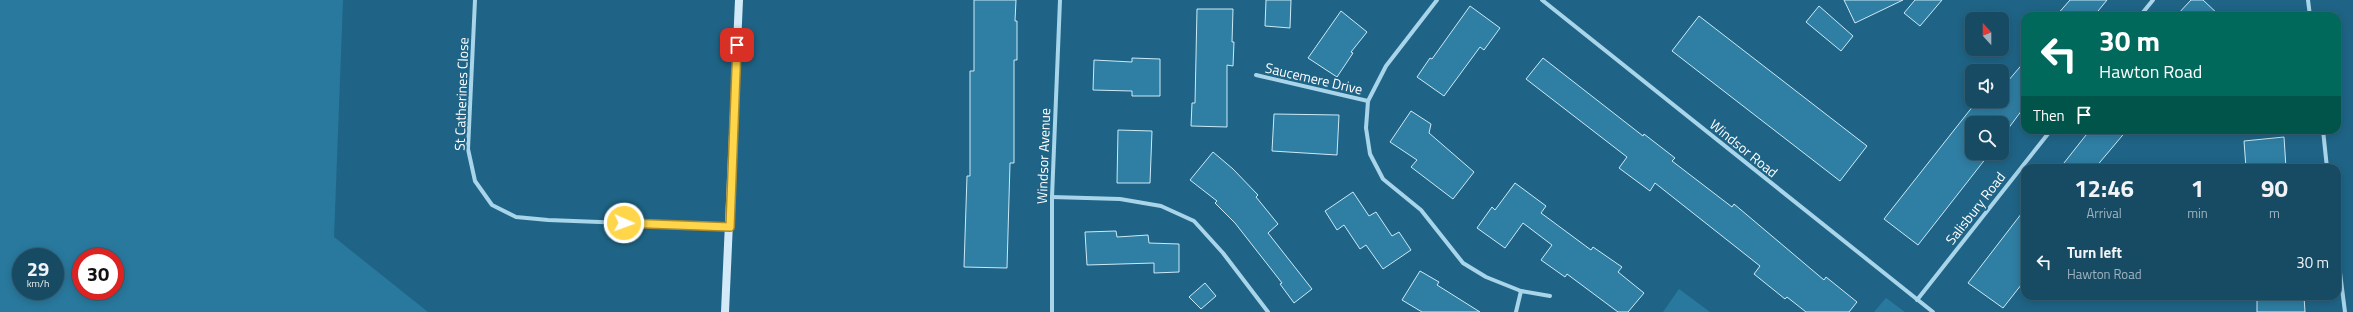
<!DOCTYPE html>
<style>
:root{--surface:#174b64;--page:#20526a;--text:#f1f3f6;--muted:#9eb3bf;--line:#366378}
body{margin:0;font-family:"Titillium Web",sans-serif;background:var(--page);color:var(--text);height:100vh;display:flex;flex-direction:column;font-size:15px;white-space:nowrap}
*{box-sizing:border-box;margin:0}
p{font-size:13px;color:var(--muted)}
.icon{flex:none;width:22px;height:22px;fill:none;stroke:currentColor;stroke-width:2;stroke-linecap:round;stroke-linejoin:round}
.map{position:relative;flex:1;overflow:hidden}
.side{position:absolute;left:2021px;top:164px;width:320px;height:136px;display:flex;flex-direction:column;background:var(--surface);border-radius:12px;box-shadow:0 2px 10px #0003,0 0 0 1px var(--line)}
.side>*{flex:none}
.guide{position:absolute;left:2021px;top:12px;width:320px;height:122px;border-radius:12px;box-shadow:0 2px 10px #0003,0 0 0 1px var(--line);background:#00695c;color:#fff;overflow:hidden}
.needle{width:26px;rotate:339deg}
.tools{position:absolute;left:1965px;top:12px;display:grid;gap:8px}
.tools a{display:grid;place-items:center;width:44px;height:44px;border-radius:8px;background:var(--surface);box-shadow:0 2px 10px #0003,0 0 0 1px var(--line);font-size:20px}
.speed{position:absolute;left:12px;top:248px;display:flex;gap:8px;font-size:20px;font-weight:700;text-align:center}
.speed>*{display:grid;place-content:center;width:52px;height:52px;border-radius:50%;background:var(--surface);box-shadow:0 2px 10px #0003,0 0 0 1px var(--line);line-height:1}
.speed small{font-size:10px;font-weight:400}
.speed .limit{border:6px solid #d22;background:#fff;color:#111}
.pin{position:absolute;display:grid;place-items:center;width:34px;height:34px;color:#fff;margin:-17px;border-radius:8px;box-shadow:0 2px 6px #0006}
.me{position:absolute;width:44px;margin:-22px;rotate:92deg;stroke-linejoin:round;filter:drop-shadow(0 0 3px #0008)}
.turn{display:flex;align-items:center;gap:14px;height:84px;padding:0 12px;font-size:18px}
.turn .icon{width:52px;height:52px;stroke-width:2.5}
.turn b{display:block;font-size:28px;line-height:34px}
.then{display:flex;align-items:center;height:38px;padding:0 12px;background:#0003;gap:8px;font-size:15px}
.eta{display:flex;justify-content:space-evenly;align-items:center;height:68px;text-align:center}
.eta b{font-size:24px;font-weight:700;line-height:28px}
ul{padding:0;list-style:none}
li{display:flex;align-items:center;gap:12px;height:60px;padding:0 12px}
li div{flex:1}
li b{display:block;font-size:15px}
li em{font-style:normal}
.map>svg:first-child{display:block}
.green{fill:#29799e;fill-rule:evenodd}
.building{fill:#2f7ea3;stroke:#cceaf7}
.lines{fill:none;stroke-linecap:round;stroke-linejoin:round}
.street{stroke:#a8d5ea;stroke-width:4}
.secondary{stroke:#d3ebf8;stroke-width:8}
.route-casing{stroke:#a68a30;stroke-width:10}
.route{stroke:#ffd54a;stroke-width:7}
.labels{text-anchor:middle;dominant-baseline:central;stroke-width:4;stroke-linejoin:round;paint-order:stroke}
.street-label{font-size:14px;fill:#fff;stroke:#1f6486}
</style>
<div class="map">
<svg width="2353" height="312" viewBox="0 0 2353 312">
<rect width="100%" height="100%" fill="#1f6486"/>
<g class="green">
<path d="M0,0H343L334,237L428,312H0ZM21,257H55V291H21ZM81,257H115V291H81Z"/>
<polygon points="1679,289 1710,312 1663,312"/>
<polygon points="1886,298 1905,312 1874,312"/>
</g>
<g class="building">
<polygon points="974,0 1016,0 1015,21 1017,21 1017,60 1014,60 1014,163 1010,163 1007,268 964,267 967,176 970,176 970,71 974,71"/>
<polygon points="1266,0 1291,0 1290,28 1265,26"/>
<polygon points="1844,0 1903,0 1855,23"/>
<polygon points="1915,0 1942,0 1920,26 1904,13"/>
<polygon points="2070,0 2107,0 2094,16 2056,16"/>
<polygon points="2191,0 2203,0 2220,16 2176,16"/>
<polygon points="1470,6 1500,28 1484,50 1480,47 1444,96 1417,77 1430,58 1432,59"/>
<polygon points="1819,6 1853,36 1841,51 1806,22"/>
<polygon points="1197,9 1233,9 1232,42 1234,42 1233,66 1227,65 1227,127 1191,126 1192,103 1195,103"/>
<polygon points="1341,11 1367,32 1351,52 1353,53 1337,77 1308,58"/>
<polygon points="1699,16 1867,146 1840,181 1672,51"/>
<polygon points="1132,58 1160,59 1160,96 1132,96 1132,91 1093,90 1094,60 1132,62"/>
<polygon points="1543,58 1643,136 1644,134 1675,158 1672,161 1732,207 1734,204 1824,280 1826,277 1857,302 1849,312 1806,312 1787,297 1785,299 1754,274 1760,266 1655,183 1650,191 1619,168 1627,157 1526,79"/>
<polygon points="2025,61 2025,106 2002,137 2002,123 1972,123 1972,153 1990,153 1918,245 1884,219 1977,101 2002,101 2002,88"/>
<polygon points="1411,111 1431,124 1429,133 1474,172 1453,199 1411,167 1417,160 1390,142"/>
<polygon points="1274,114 1339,115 1337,155 1272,151"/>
<polygon points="1118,130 1152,131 1150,183 1117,183"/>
<polygon points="2090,130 2127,130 2095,168 2060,168"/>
<polygon points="2284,137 2286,168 2246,168 2244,141"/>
<polygon points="1213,152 1233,169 1258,195 1256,197 1278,224 1268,233 1312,289 1294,303 1280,284 1282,283 1235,223 1215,203 1217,201 1190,180"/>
<polygon points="1515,183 1546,206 1541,213 1591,250 1593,247 1622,267 1618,272 1644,293 1628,312 1618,312 1567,274 1565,277 1541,260 1552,245 1523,223 1505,248 1477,228 1492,207 1495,210"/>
<polygon points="1353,192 1369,216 1376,212 1392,236 1399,232 1411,250 1383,269 1366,245 1360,249 1344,225 1337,230 1325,211"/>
<polygon points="2025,209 2025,280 2003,308 1968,283"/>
<polygon points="1116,231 1117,237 1148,235 1149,243 1179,244 1179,272 1154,273 1154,263 1087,265 1085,232"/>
<polygon points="1420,271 1439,282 1437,285 1480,312 1422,312 1402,300"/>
<polygon points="1205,283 1216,296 1201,309 1189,297"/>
<polygon points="2304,296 2305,312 2257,312 2257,300"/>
</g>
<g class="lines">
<g class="street">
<polyline points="475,0 468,149 475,181 492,205 516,217 548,220 729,227"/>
<polyline points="1437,0 1386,66 1368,101 1366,128 1370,154 1383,179 1421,210 1463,263 1486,277 1521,291 1550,296"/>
<polyline points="1542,0 1933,312"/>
<polyline points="2308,0 2310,16"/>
<polyline points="2140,16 2153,0"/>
<polyline points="1256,75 1368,101"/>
<polyline points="2323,130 2327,168"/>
<polyline points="1052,197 1120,199 1161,206 1194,221 1223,253 1268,312"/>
<polyline points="2337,249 2345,312"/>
<polyline points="1917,300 2051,130"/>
<polyline points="1052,312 1052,197 1060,0"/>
<polyline points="1516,312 1521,291"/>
</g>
<polyline class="secondary" points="725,312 739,0"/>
</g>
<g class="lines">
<g class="route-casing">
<polyline id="route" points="624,223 730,227 737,45"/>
</g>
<use href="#route" class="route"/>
</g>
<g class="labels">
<g class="street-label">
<text transform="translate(1314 78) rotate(13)">Saucemere Drive</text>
<text transform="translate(461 94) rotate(-88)">St Catherines Close</text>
<text transform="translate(1744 148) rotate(39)">Windsor Road</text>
<text transform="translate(1043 156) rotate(-88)">Windsor Avenue</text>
<text transform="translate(1975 208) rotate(-52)">Salisbury Road</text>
</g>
</g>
</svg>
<div class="tools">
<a><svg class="needle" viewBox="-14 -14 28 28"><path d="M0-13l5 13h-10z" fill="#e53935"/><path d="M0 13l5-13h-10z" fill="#9eb3bf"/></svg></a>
<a><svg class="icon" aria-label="sound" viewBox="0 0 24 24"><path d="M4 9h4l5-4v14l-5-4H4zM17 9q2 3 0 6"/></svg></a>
<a><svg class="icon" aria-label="search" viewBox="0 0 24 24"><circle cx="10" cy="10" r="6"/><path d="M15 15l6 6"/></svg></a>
</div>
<div class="speed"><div>29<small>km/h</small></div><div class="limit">30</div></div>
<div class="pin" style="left:737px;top:45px;background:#d93025"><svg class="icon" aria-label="arrive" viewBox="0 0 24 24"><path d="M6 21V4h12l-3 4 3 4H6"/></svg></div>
<svg class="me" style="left:624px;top:223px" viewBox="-20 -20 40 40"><circle r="17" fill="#ffd54a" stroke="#fff" stroke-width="3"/><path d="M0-11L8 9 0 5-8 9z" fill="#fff"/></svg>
<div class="guide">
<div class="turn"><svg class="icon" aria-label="left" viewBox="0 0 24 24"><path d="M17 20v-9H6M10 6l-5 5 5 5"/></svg><div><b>30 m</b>Hawton Road</div></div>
<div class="then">Then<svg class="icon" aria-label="arrive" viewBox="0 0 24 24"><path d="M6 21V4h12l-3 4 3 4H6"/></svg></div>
</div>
<section class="side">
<div class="eta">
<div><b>12:46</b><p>Arrival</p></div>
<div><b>1</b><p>min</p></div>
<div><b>90</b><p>m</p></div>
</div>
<ul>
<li><svg class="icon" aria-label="left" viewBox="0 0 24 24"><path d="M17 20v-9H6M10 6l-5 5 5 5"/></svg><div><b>Turn left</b><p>Hawton Road</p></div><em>30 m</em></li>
</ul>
</section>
</div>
